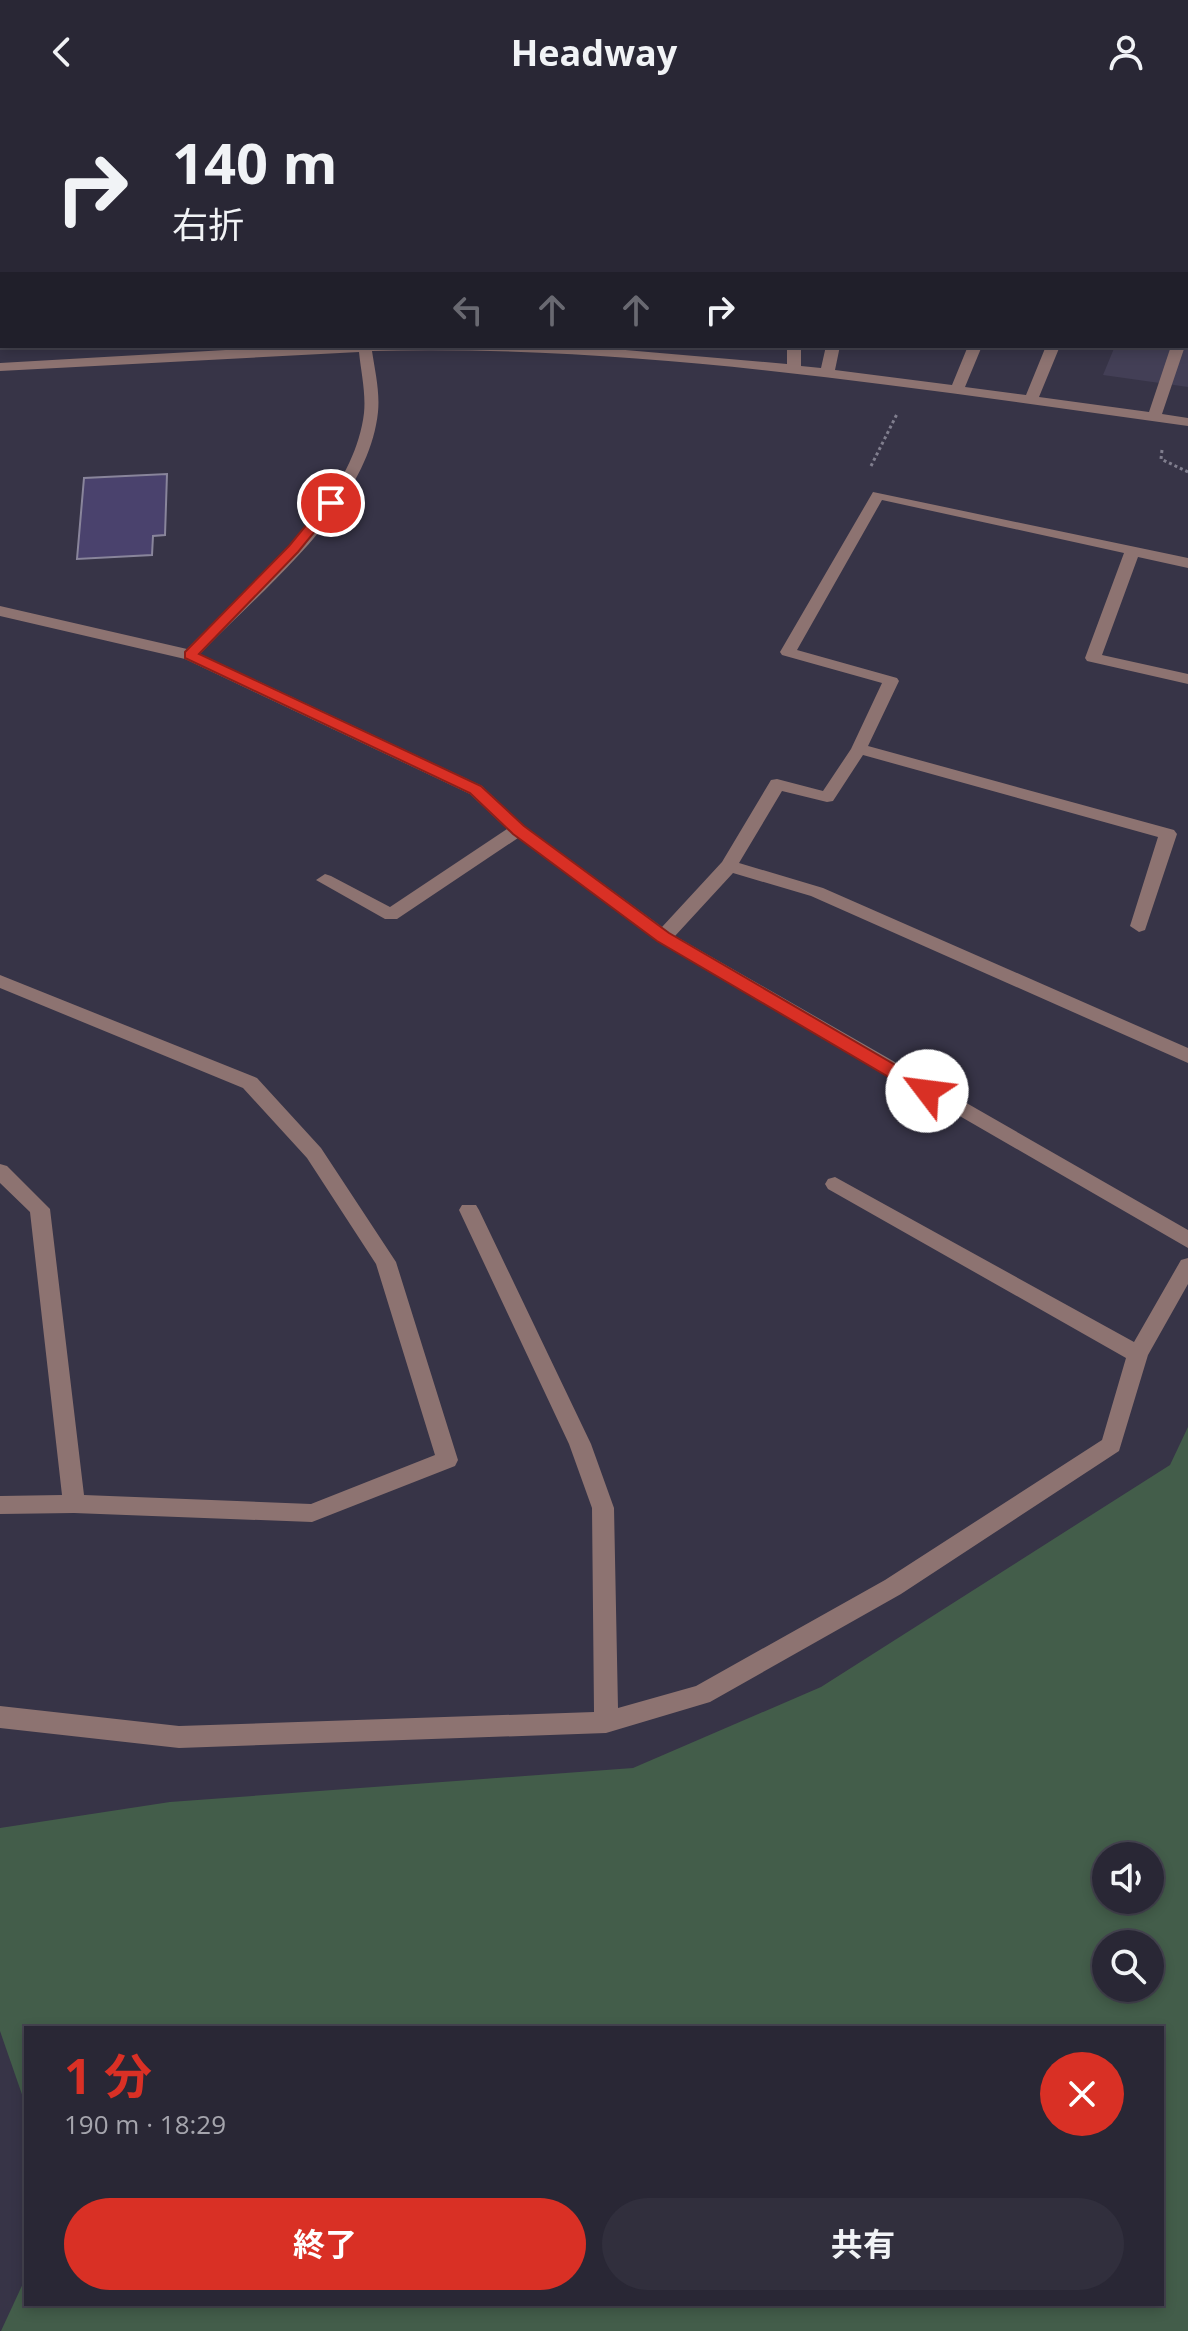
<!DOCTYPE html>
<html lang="ja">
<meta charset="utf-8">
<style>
:root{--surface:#292735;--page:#312f3d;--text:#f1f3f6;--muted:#a5a5ad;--line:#454450;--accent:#d93025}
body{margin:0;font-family:"Open Sans","Noto Sans JP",sans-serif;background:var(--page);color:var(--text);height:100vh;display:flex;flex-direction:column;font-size:30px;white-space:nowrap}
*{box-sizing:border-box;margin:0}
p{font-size:26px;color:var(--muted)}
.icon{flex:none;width:44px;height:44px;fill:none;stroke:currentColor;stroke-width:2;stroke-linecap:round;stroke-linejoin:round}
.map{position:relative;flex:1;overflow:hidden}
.panel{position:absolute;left:24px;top:1922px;width:1140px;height:280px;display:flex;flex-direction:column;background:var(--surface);border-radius:0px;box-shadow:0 4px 12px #0003,0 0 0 2px var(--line)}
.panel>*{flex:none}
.guide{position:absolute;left:0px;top:0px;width:1188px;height:244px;box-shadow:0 4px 12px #0003,0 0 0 2px var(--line);background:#292735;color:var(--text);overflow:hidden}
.buttons{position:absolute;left:1092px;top:1738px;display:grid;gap:16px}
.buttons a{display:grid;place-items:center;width:72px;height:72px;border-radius:50%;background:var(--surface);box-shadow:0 4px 12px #0003,0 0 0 2px var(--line);font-size:40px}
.pin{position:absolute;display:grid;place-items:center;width:68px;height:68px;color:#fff;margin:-34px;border:4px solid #fff;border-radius:50%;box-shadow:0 2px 8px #0007}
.me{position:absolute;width:88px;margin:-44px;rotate:300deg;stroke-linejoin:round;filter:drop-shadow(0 0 6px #0008)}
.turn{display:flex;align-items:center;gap:28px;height:168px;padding:0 40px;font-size:36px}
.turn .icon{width:104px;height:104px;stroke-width:2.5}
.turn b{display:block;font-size:56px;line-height:68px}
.lanes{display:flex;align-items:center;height:76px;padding:0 40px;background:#0003;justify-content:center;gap:40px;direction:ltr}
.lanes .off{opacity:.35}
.round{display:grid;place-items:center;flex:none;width:84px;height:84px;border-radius:42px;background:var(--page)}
.overview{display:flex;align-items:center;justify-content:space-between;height:136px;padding:0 40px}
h1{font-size:48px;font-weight:700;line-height:60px;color:var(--accent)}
.button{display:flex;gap:16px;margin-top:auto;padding:16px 40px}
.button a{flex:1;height:92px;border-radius:48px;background:var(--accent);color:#fff;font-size:32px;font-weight:700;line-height:92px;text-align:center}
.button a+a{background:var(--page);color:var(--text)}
header{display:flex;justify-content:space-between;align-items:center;height:104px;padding:0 40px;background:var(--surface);font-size:36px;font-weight:700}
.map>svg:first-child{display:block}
.built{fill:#433f56}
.green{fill:#435d4a;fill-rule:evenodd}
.building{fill:#4a426d;stroke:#89859b;stroke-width:2}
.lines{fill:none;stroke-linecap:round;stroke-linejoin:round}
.path{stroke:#807e8e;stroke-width:3;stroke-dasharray:3 3;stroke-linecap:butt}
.minor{fill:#8d7371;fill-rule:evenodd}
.route{fill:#d93025;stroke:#8d1f18;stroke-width:2}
</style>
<header><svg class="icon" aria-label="back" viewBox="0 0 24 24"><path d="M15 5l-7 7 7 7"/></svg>Headway<svg class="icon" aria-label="person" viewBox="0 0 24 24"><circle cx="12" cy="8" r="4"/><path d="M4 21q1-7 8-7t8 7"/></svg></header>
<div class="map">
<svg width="1188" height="2227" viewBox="0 0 1188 2227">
<rect width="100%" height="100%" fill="#373447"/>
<polygon class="built" points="1188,2 1188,283 1103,271 1115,242 1186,242"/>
<path class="green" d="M1188,1323V2227H1L26,2173V2200H1162V1924H26V2002L0,1927V1724L170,1698L633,1664L821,1583L1170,1361ZM1106,1752H1150V1796H1106ZM1106,1840H1150V1884H1106Z"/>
<polygon class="building" points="167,370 165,431 153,432 152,451 77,455 84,374"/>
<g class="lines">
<g class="path">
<polyline points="1162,346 1161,355 1188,368"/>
<polyline points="871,362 897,310"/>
</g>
<g class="minor">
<polygon points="383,0 400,0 402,2 385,2"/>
<polygon points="1144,0 1156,0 1143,2"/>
<polygon points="1188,71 1188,84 1186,85 1186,72"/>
<rect x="1186" y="108" width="2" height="8"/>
<rect x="1186" y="147" width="2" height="8"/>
<polygon points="1188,211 1188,224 1186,224 1186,212"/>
<path d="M295,242H579L787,260V242H801V262L821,264L826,242H840L835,266L952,281L968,242H982L965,283L1026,291L1046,242H1060L1039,293L1149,308L1171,242H1185L1162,310L1188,314V322C916,285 647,240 372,247C375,267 380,288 378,308C368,403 262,485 200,550L482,682L524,722L662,823L722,758L771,676L777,675L823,687L851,645L882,579L782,551L780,548L873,388L1188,454V464L1138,453L1102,551L1188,570V580L1087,557L1085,554L1124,449L882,396L797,546L897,574L899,577L868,642L1174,726L1177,730L1145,826L1139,828L1130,822L1158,733L863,651L833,697L827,698L782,687L739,759L823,784L1188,944V959L811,792L733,769L675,832L1188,1126V1144L657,837L518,734L397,815H385L316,776L325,770L331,772L390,803L507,725L470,690L185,555L0,512V502L187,545C248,481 353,402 364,309C366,289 361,268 359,248L0,267V259Z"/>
<polygon points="0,871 257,974 321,1044 396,1158 458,1356 455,1362 312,1418 74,1409 0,1410 0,1392 62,1391 30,1108 0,1079 0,1060 7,1062 50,1105 84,1391 311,1400 435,1351 376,1160 307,1054 243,984 0,884"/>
<polygon points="835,1073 1134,1238 1181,1156 1188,1154 1188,1180 1148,1251 1119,1347 901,1490 710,1598 606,1629 179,1644 0,1624 0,1602 179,1622 594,1608 592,1404 569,1340 459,1106 462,1101 476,1101 479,1106 591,1340 614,1404 618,1604 696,1582 885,1476 1102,1336 1126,1254 828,1085 825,1080 828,1075"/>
</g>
</g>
<polygon class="route" points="327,396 338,399 298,448 199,550 481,682 524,722 669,829 933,983 936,987 933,992 921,992 657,837 513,730 470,689 185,554 185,548 289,442"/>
</svg>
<div class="buttons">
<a><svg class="icon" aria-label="sound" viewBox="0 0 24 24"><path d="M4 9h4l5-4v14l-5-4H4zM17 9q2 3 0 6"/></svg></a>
<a><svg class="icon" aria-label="search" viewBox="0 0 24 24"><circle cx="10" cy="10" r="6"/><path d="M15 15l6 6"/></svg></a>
</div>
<div class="pin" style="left:331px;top:399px;background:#d93025"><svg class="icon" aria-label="arrive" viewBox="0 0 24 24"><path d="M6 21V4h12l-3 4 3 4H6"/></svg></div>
<svg class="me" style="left:927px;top:987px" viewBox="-20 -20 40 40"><circle r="19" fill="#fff"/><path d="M0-13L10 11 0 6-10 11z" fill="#d93025"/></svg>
<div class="guide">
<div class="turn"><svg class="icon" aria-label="right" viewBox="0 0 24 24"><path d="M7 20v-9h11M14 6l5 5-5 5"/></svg><div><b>140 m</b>右折</div></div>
<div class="lanes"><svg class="icon off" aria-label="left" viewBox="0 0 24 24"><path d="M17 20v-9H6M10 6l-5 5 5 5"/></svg><svg class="icon off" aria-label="ahead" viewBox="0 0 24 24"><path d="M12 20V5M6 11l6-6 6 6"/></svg><svg class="icon off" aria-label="ahead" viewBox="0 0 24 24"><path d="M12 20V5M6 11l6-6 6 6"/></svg><svg class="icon" aria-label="right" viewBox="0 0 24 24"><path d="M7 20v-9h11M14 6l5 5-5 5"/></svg></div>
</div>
<section class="panel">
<div class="overview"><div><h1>1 分</h1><p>190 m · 18:29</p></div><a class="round" style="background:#d93025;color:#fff"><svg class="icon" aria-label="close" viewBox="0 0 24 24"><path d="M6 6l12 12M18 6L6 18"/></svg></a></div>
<div class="button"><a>終了</a><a>共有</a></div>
</section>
</div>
